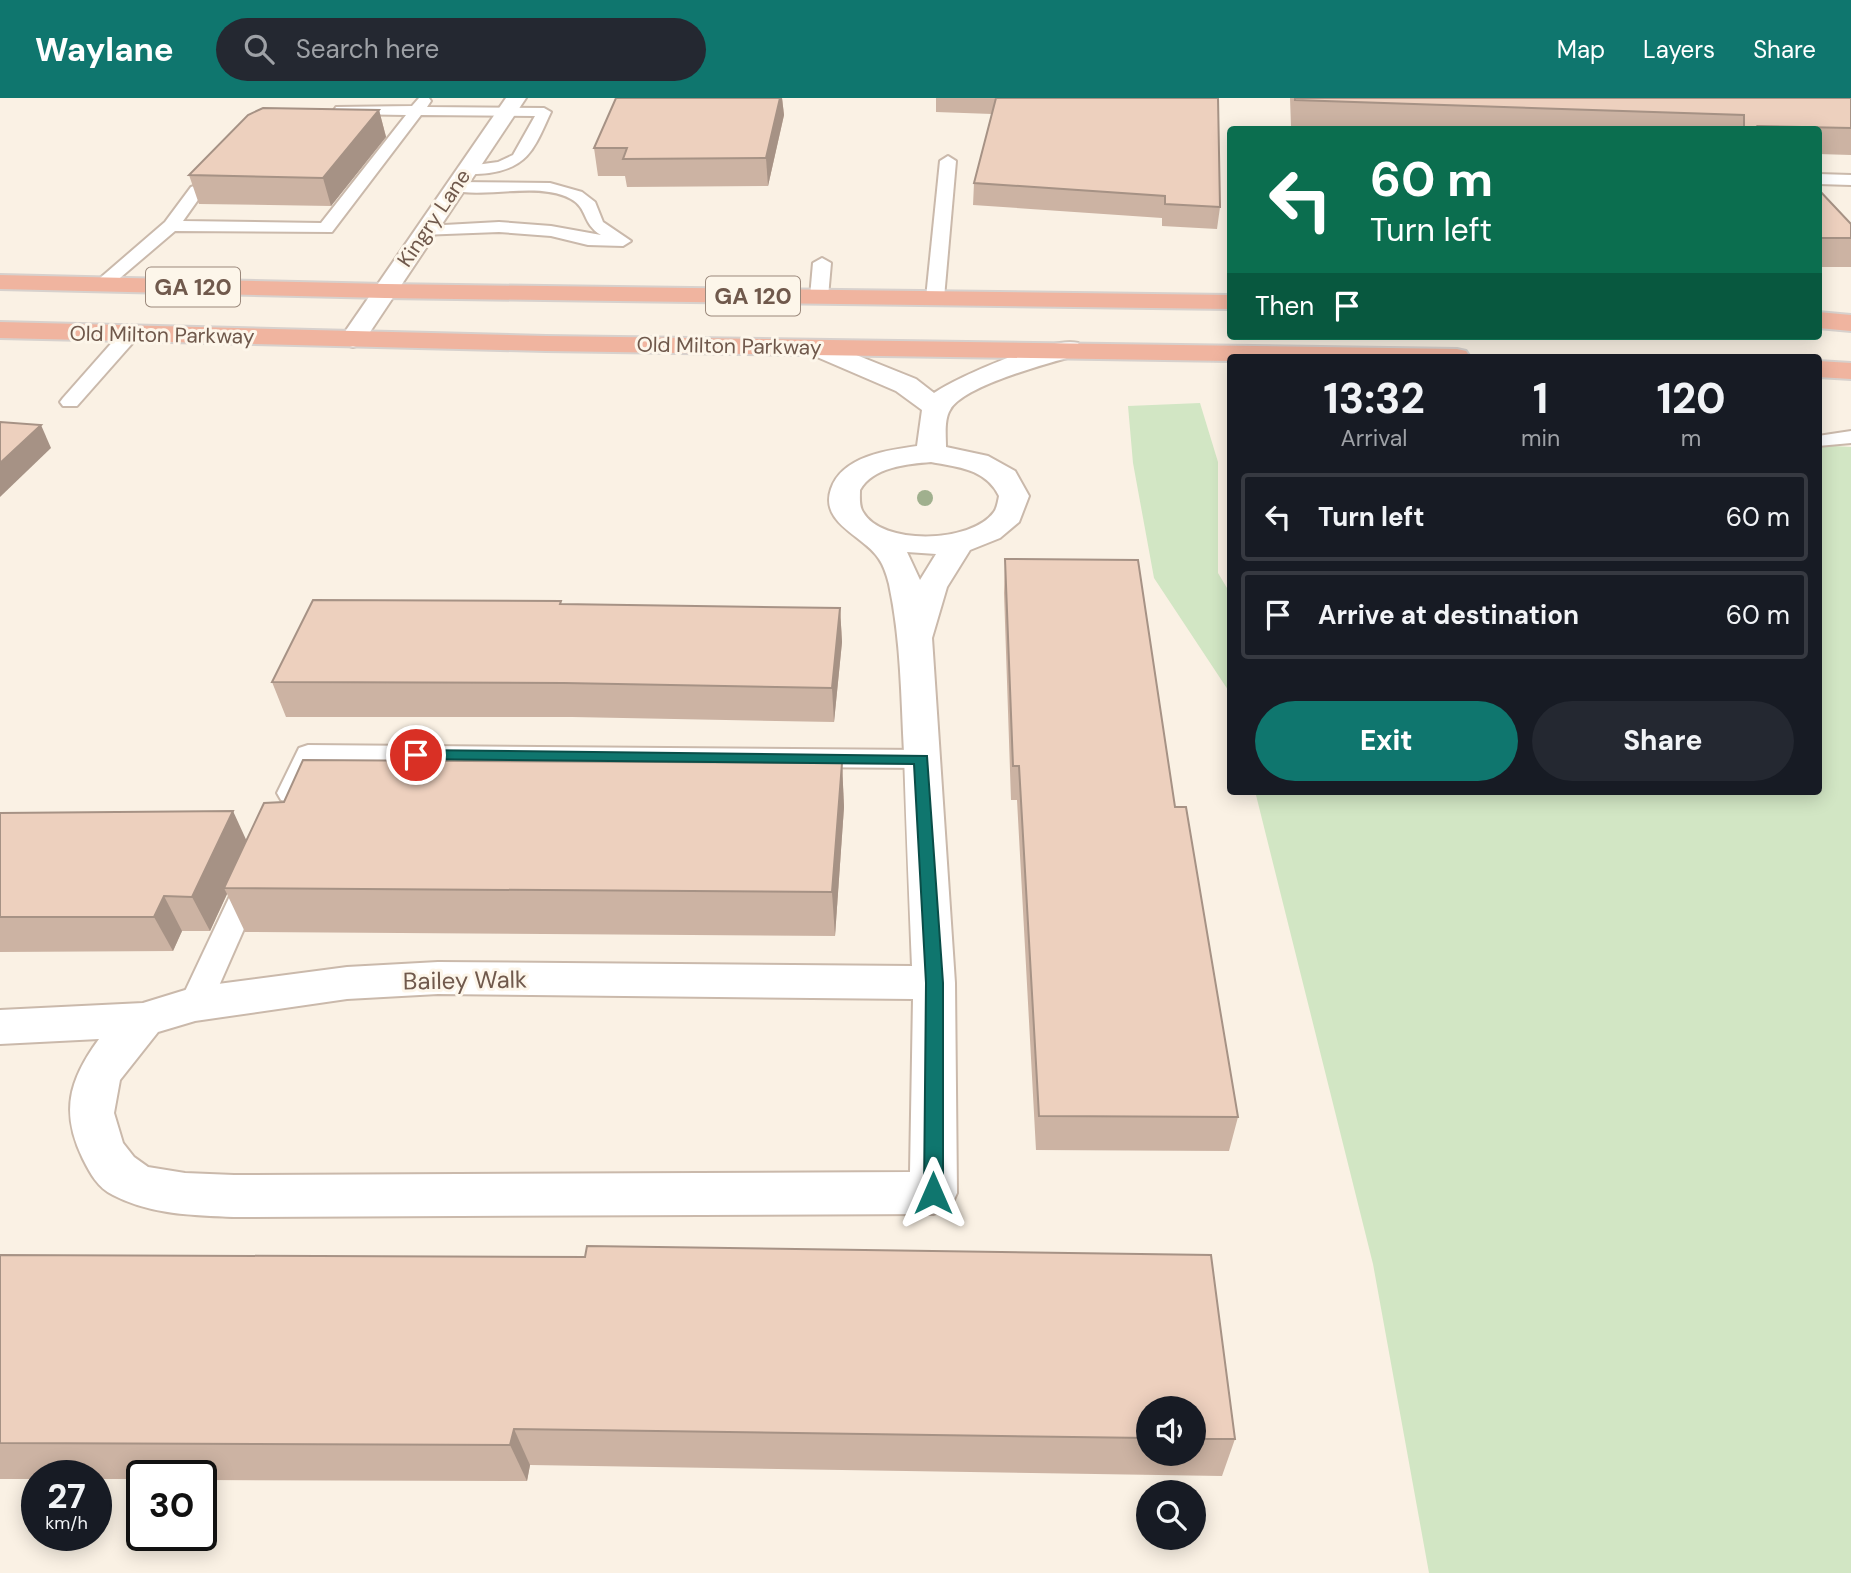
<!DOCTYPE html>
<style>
:root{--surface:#171b24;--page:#242831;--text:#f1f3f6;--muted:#9ea1a6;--line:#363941;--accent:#0f766e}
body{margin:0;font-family:"DM Sans",sans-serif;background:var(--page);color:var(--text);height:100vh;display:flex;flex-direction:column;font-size:26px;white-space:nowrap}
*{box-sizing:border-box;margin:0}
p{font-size:23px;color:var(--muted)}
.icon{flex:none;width:38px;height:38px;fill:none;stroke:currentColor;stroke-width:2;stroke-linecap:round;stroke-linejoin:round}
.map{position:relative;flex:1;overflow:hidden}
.drawer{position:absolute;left:1227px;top:256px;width:595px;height:441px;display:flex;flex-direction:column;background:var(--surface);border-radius:7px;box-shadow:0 4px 18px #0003}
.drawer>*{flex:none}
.guide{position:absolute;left:1227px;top:28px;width:595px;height:214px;border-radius:7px;box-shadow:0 4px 18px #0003;background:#0b6e4f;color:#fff;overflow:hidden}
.controls{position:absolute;left:1136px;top:1298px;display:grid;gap:14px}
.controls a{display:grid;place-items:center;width:70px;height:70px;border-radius:50%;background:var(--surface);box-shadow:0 4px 18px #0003;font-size:35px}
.speed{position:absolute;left:21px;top:1362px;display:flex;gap:14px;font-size:35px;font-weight:700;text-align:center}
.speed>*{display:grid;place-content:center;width:91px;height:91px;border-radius:50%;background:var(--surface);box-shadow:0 4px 18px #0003;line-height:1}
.speed small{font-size:18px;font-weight:400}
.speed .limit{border:4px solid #111;border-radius:10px;background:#fff;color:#111}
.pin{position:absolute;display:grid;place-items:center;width:60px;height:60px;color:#fff;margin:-30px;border:4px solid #fff;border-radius:50%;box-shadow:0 2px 7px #0007}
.me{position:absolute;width:77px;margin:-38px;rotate:0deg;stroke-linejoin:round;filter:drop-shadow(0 0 5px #0008)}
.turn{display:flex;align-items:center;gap:24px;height:147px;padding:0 28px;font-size:32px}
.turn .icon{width:91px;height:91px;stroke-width:2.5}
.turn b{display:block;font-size:49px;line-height:60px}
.then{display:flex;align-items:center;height:66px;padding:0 28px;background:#0003;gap:14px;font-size:26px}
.eta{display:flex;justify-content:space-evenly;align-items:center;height:119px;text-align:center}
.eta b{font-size:42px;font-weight:800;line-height:49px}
.cta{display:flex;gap:14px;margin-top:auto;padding:14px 28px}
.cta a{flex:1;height:80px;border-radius:42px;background:var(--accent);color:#fff;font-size:28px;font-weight:800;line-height:80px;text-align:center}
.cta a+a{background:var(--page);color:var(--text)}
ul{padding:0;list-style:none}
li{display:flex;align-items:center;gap:21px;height:88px;margin:0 14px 10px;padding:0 14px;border:4px solid var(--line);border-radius:7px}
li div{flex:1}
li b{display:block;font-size:26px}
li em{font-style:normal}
header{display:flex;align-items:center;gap:42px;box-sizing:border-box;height:98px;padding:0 35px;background:var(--accent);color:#fff}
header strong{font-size:33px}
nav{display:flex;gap:38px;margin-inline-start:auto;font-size:24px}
.search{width:490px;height:63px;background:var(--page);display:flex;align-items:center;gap:18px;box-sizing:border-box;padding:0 24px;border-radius:38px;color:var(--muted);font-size:26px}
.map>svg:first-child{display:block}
.green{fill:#d2e6c4}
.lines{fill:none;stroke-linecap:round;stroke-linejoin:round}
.lane-casing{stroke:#cab9ab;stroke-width:4}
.street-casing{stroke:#cab9ab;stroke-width:4}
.highway-casing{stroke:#d7d1cd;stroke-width:4}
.lane{fill:#fff;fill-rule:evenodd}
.street{fill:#fff;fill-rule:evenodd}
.highway{fill:#f0b49f;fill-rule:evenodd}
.tree{fill:#a0b08e}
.wall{fill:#ccb3a3;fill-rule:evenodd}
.shaded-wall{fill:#a69285}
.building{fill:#edd0be;stroke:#a69285;stroke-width:2}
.route{fill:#0f766e;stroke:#0a4d48;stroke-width:2}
.labels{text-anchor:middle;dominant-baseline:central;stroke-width:6;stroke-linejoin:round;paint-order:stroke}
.far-street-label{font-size:21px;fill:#70594c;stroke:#fdf6ea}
.shield{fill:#fdf6ea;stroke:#9a887b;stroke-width:2}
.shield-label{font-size:23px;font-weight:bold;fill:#70594c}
.street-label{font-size:24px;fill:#70594c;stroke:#fdf6ea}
</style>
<header>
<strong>Waylane</strong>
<div class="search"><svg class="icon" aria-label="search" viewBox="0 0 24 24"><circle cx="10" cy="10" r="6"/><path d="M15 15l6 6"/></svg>Search here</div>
<nav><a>Map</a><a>Layers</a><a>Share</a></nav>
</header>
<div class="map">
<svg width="1851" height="1475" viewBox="0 0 1851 1475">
<rect width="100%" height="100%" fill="#faf1e4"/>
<g class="green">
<polygon points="1200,305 1218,364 1218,475 1230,495 1230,595 1154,480 1133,365 1128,308"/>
<polygon points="1818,347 1851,349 1851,1475 1429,1475 1373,1166 1255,693 1818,693"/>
</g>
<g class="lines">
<g class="lane-casing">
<g id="lane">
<path d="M419,0H429L431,3L427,9L544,10L551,14C535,48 530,69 489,75C480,76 470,77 461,75L459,72L461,69L498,64L513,57L535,18L421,17L332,134L175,133L107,191H95L92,187L165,124L191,89L197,87L205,92L183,123L321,125L406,17L341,16L334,12L336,9L412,8Z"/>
<polygon points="948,58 956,63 944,200 935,205 926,200 940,63"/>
<polygon points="1818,76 1851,77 1851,87 1818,86"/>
<path d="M456,84L550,85L582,94L595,104L603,124L631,143L623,148L588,147L551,138L499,134L420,137L418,133L426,128L499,124L551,128L601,137C582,126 588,110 571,101C538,83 486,101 450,92L448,89Z"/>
<polygon points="822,160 831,165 828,199 819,204 810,199 813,165"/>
<polygon points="130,230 137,232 139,236 137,240 77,308 63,308 60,304 63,300 123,232"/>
<polygon points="1851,333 1851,345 1818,348 1818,338"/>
<polygon points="308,647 922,652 931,655 935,661 931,667 922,670 317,665 301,702 291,704 281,702 277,695 299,650"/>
<polygon points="251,772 261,776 265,783 211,906 206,915 195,918 184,915 179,906 237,783 241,776"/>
</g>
</g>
<g class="street-casing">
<g id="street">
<polygon points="506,0 526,0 362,246 353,249 344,246 340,241"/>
<path d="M819,242L916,281L934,295C959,278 1050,238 1078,245L1082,251L1078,257C1052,264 962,288 950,312C944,322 946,338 946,349L988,358L1015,373L1029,398L1019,424L1000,440L970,452L947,489L932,540L955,885L957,1095L950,1110L933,1116L234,1119C193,1117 151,1117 113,1097C98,1090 90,1075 83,1061C60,1014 69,982 99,941L0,946V912L143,905L195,889L347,869L438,864L912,868C909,797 906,726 904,655C901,598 901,542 889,486C887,478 884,468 879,461C865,438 819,426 831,391C842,358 888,352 917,348L922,312L896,293L810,256L806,250L810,244ZM931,364C958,369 986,371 999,398C998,403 997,410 994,414C972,445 882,448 863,414C859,408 860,400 860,392C873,369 907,366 931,364ZM907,454L936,456L920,482ZM438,896L913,901L910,1074L234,1077L185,1075L148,1069L134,1059L123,1045L114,1015L120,982L158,934L195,923L347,901Z"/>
</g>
</g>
<g class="highway-casing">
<g id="highway">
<polygon points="0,177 385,186 1230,197 1230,211 385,200 0,191"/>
<polygon points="1818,214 1851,217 1851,233 1818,230"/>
<polygon points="0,224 546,238 1457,251 1466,253 1470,259 1230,259 1230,263 546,253 0,240"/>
<polygon points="1818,263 1851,265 1851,281 1818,279"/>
</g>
</g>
<use href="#lane" class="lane"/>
<use href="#street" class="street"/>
<use href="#highway" class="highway"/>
</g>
<circle class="tree" cx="925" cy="400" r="8"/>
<g class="wall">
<polygon points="616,0 782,0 784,17 768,88 627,89 625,78 598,78 594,50"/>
<polygon points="936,0 1218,0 1220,109 1217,131 1162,128 1162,120 973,107 974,85 992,16 936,14"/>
<polygon points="1290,0 1851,0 1851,57 1818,56 1818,32 1380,32 1291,28"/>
<polygon points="379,12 386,39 331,108 199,106 189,77"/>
<polygon points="1818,91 1851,126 1851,169 1818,169"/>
<polygon points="1230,392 1230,418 1228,406"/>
<polygon points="1005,461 1175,709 1238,1019 1229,1053 1036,1052 1017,702 1011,702 1004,495"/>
<polygon points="561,506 840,510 842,544 834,624 572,619 286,619 272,584"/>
<polygon points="842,665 844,709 835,838 245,834 227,796 210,833 182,833 173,853 0,854 0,715 246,742 284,704"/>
<path d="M587,1148L1211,1157L1235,1341L1222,1378L530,1367L527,1383L201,1382V1377H142V1381H96V1377H37V1381H0V1157L585,1159ZM1148,1311H1194V1356H1148Z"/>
</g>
<g class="shaded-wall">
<polygon points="780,0 782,0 784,17 768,88 766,60"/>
<polygon points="379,12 386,39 331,108 323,80"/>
<polygon points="41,327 51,350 0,399 0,365"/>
<polygon points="840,510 842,544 834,624 832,590"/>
<polygon points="842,665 844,709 835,838 832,794"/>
<polygon points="233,713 249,748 224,790 227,796 210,833 192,799"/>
<polygon points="164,798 182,833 173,853 154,819"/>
<polygon points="514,1331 530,1367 527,1383 510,1347"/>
</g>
<g class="building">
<polygon points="616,0 780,0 766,60 623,61 627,50 594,50"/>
<polygon points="996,0 1218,0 1220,109 1165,106 1165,98 974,85"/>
<polygon points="1295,0 1851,0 1851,30 1758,28 1761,32 1744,32 1744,17 1295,2"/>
<polygon points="263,10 379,12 323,80 189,77 248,17"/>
<polygon points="1818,91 1851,126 1851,140 1818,140"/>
<polygon points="0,324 41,327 0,365"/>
<polygon points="1005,461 1138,462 1175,709 1186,709 1238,1019 1039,1018 1019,668 1013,668"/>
<polygon points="313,502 561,503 560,506 840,510 832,590 564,585 272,584"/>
<polygon points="303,662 842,665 832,794 224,790 264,705 284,704"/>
<polygon points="233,713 192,799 164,798 154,819 0,819 0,715"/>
<polygon points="587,1148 1211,1157 1235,1341 1194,1341 1194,1311 1148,1311 1148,1340 514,1331 510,1347 0,1345 0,1157 585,1159"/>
</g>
<polygon class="route" points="416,652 927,658 943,885 943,1095 940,1101 933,1104 926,1101 924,1095 926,885 914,666 411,661 408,657"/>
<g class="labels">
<g class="far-street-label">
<text transform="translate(434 120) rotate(-56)">Kingry Lane</text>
<text transform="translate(162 237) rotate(1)">Old Milton Parkway</text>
<text transform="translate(729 248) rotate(1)">Old Milton Parkway</text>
</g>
<g class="shield">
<rect x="146" y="169.5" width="94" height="39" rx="5"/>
<rect x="706" y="178.5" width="94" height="39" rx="5"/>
</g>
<g class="shield-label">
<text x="193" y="189">GA 120</text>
<text x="753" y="198">GA 120</text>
</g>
<g class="street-label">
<text transform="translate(465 882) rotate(-1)">Bailey Walk</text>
</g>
</g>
</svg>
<div class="controls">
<a><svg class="icon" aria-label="sound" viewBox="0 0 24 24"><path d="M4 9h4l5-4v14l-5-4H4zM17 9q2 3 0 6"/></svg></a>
<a><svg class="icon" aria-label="search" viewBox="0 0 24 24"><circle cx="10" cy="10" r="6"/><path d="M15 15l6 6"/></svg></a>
</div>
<div class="speed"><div>27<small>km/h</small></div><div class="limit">30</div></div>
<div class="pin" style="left:416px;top:657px;background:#d93025"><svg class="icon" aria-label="arrive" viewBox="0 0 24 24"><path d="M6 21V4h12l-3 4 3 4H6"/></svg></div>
<svg class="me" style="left:933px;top:1095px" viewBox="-20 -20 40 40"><path d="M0-17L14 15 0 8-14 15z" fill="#0f766e" stroke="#fff" stroke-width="4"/></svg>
<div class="guide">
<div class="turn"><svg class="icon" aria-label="left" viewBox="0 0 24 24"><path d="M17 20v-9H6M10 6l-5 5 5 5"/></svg><div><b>60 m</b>Turn left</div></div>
<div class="then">Then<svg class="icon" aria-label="arrive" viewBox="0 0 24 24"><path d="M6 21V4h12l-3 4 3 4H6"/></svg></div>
</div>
<section class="drawer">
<div class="eta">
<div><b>13:32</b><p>Arrival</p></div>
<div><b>1</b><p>min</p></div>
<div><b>120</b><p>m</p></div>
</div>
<ul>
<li><svg class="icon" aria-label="left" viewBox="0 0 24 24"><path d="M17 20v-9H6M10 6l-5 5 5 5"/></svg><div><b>Turn left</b></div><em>60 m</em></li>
<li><svg class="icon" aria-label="arrive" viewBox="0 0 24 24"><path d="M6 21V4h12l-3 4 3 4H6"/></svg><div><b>Arrive at destination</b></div><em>60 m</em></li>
</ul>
<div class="cta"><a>Exit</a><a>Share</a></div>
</section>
</div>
